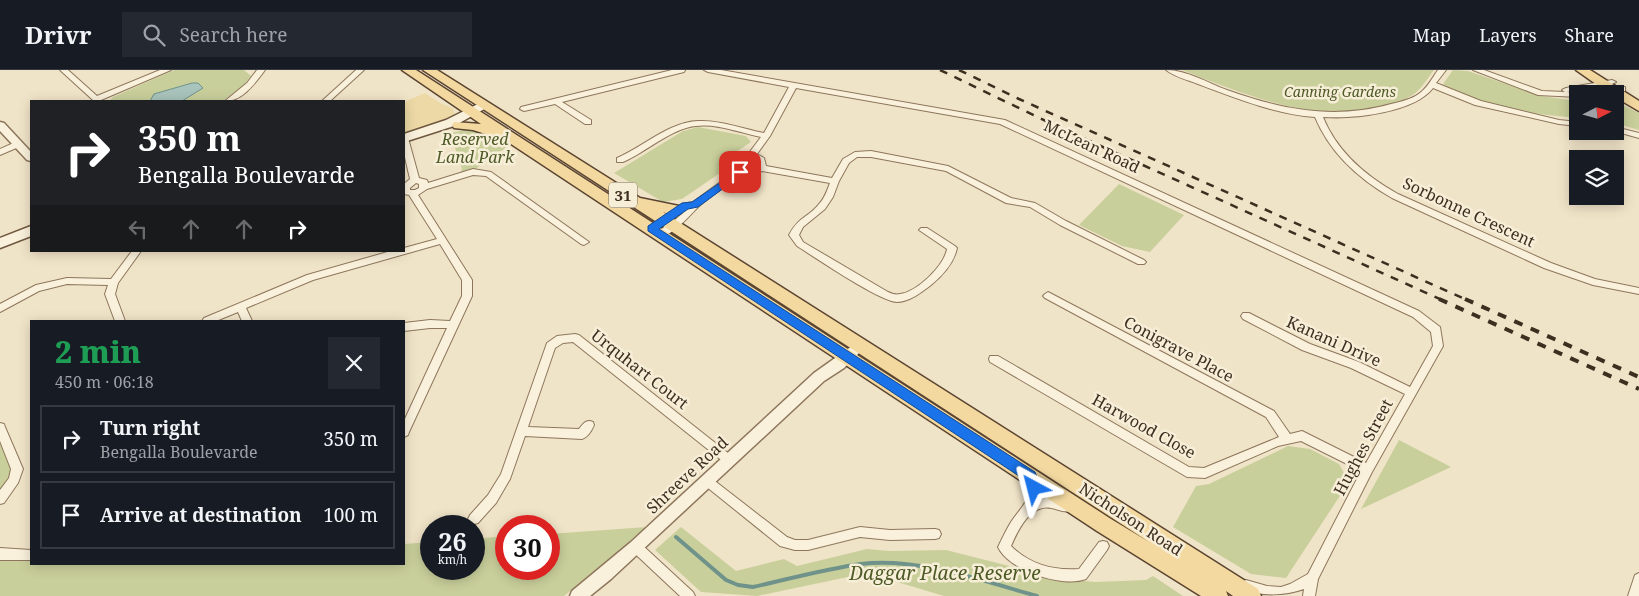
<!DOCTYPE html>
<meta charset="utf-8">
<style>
:root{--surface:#171b24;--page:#242831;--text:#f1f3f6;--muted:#9ea1a6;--line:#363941}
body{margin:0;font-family:"Noto Serif",serif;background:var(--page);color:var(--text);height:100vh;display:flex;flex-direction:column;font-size:19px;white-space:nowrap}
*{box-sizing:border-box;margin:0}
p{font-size:16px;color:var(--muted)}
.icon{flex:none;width:28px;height:28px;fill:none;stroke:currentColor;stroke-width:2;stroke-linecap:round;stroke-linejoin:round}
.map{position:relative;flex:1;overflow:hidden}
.sheet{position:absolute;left:30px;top:250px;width:375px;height:245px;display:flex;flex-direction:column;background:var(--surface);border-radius:0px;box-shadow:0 2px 12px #0003}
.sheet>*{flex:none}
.top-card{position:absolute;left:30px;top:30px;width:375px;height:152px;border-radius:0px;box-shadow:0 2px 12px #0003;background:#202124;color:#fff;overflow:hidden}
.needle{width:32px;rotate:84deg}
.tools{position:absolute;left:1569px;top:15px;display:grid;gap:10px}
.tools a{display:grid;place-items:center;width:55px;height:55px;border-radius:0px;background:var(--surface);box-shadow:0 2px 12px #0003;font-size:25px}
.speed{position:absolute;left:420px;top:445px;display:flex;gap:10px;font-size:25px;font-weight:700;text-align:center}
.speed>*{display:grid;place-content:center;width:65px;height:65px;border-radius:50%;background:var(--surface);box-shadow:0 2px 12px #0003;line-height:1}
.speed small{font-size:12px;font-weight:400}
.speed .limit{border:8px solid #d22;background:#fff;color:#111}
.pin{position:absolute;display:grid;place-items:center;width:42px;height:42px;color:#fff;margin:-21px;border-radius:10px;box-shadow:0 2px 8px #0006}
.me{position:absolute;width:55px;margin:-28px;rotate:322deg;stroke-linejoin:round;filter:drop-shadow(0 0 4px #0008)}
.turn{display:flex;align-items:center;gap:18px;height:105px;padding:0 25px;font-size:22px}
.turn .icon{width:65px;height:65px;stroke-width:2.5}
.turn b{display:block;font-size:35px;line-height:42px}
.lanes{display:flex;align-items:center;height:48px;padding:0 25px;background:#0003;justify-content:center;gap:25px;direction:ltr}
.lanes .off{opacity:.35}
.round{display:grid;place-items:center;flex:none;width:52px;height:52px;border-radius:0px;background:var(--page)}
.headline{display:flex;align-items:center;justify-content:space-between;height:85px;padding:0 25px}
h1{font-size:30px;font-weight:800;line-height:38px;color:#1e9e55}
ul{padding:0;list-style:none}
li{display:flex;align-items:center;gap:15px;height:68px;margin:0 10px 8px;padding:0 15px;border:2px solid var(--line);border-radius:0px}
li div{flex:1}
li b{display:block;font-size:19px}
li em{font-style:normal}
header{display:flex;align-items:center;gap:30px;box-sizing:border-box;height:70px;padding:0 25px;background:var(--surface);border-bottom:1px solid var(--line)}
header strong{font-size:24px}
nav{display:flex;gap:28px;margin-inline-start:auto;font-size:18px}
.search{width:350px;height:45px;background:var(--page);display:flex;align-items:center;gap:12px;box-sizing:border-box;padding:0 18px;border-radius:0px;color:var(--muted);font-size:19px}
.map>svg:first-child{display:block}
.green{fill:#c9cf9b}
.sand{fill:#ecd9a5}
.water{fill:#a9c4bc;stroke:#6f938a}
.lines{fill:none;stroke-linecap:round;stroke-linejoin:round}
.stream{stroke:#6f938a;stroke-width:4}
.minor-casing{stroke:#8d765c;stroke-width:2}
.tertiary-casing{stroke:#8d765c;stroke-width:3}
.secondary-casing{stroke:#6f573f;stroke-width:3}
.primary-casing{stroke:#5b4430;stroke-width:3}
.minor{fill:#faf1dc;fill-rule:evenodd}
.tertiary{fill:#faf1dc;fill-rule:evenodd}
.secondary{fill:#faf1dc;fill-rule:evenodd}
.primary{fill:#f3d9a0;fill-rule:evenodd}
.rail-far1{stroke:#3d2e20;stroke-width:2.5;stroke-dasharray:8 8;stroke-linecap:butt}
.rail{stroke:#3d2e20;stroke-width:4;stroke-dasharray:9 9;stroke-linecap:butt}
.route{fill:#1a73e8;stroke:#114b97}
.labels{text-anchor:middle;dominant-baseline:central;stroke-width:5;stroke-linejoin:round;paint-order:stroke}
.far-park-label{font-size:14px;font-style:italic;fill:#4d5a26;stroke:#f7eed8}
.shield{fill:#f7eed8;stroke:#756857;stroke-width:1}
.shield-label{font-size:15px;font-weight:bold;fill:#3d2e20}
.park-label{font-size:16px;font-style:italic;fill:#4d5a26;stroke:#f7eed8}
.street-label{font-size:16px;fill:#3d2e20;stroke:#f7eed8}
.near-park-label{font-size:19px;font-style:italic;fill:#4d5a26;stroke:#f7eed8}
</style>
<header>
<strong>Drivr</strong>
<div class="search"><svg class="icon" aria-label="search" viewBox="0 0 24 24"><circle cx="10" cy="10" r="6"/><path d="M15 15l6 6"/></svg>Search here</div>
<nav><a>Map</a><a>Layers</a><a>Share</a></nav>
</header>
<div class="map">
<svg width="1639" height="526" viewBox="0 0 1639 526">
<rect width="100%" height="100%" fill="#f0e4c8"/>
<g class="green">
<polygon points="174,0 244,0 251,6 244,15 223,31 109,31 113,27"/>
<path d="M1182,0H1434C1428,8 1422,18 1414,24C1351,69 1245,25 1182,0Z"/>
<path d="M1453,0L1468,1L1541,26L1577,31V48C1540,45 1473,37 1443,14Z"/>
<polygon points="1615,31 1639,43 1639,60 1615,53"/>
<polygon points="698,57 746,66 751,72 727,88 720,103 682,129 663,132 614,103 683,61"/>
<polygon points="469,59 488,64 507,77 471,102 460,105 462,99 450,63"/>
<polygon points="1119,114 1184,145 1150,182 1122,176 1079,155"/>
<polygon points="0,359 11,400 10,409 0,423"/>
<polygon points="1399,370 1451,397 1361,439"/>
<polygon points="1288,376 1310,379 1339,394 1349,412 1286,508 1251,504 1173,457 1196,416 1209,414"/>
<polygon points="647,457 564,526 0,526 0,486 31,486 31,494 404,494 404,474 431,472 431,499 474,499 474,469 506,466 506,499 549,499 549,464"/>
<polygon points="681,457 736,501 784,489 797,496 867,479 889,481 946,480 1041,504 1065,509 1095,512 1146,510 1153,506 1183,526 944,526 867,503 757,526 701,522 655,480"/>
</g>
<polygon class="sand" points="425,23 440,33 453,38 455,46 426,59 404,65 404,32"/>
<polygon class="water" points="192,13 198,13 203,18 182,31 150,31 154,24"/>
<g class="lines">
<path class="stream" d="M676,467L726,510L738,515L753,517C789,509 825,499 861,494C917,487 983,511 1037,526"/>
<g class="minor-casing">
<g id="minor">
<polygon points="60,0 68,0 97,26 160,0 171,0 101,30 102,31 94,31"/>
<path d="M257,0H265C255,13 243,31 225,31L247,13Z"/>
<polygon points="356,0 364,0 330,31 322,31"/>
<polygon points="672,0 685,0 684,2 562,32 591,50 591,54 585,54 555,34 524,41 520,39 521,37"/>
<path d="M704,0H721L1005,50L1419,241L1440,257L1443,276L1372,402L1318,509L1315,526H1303L1304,519C1285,526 1262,526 1242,520L1240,516L1242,512L1246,510L1267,516L1281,517L1290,514L1308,504L1361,401L1301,371L1278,376L1205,408L1187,407L990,292L989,289L990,286H998L1189,397L1204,398L1279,367L1266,347L1045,228L1043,226L1045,224L1048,222L1274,341L1290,364L1302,361L1366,393L1405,324L1351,298L1302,280L1243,249L1241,246L1243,243H1249L1310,274L1359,292L1410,317L1433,276L1431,262L1413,247L1000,54L796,18L770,66L757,84L764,88L766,96L832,108L843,89L855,82L871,81L948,96L1011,128L1035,133L1066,151L1144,190L1146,192L1144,194H1138L1060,155L1030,137L1006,133L946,101L871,87H857L849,93L839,111L833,127L825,139L803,157L799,165L803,172L888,222C892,224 896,225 900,224C917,222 944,196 947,179L919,160L921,158H927L955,176L957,178C954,193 943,205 931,215C922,222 909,232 897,232C879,231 816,188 797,176L789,165C799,146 808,148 819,134C825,128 827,120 830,113L762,101C754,106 746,103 740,106C731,111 708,129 699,136C690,145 671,169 657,166L655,164L657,162L676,149L688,139L655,161H649L647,159L649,157L682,134L693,132L734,102L730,98C730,86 739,84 749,83L761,67C741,63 716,53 696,56C672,58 646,82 623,92H617V88C643,77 669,52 698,51C720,50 743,59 764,63L789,17L708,2ZM751,88L757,91L758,95L748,100L738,97V93L742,89Z"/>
<path d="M1166,0C1187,0 1208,13 1227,20C1283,40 1334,50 1391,34C1400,32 1413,29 1420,23C1428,17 1432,8 1438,0H1446L1436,13L1481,31L1559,50L1578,52V56L1559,54L1475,35L1433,18C1414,43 1353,49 1323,47C1337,82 1366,106 1398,124L1551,193L1595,209L1639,218V224L1593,215L1544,198L1392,128C1359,109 1330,83 1315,47C1275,44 1235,28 1198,14C1188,10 1175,7 1166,0Z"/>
<polygon points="1473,0 1484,0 1542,21 1565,22 1562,20 1566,18 1612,10 1616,12 1612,14 1567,22 1581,23 1578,24 1578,27 1538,25"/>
<polygon points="1622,17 1625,17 1625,21 1609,24 1592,24"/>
<polygon points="1615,57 1639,63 1639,68 1614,61"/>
<path d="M404,66L408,68L419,108L427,110L428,113L473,99L491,102L589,172L584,175L581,174L486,106L473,105L427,119L418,125L472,210V226L409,362L408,365L404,367V351L447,258H430L404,261V253L430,250L450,251L462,226V210L440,174L313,210L246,238L252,251H242L238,242L216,251H202L204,248L307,205L391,181H404V178L437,169L409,125L404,124V114L410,109L404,83ZM416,113L419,114V118L415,120H410V118Z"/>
<polygon points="18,71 22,74 21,76 0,85 0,79"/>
<polygon points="132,181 141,181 118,213 115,224 125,251 115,251 105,224 108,215 67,214 39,221 0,242 0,234 36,215 67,208 111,209"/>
<path d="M575,264L579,265L733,387L735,390L733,393L729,395L725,393L573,272L563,273L555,278L528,357L579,359C583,354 586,349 593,352L594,355C592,360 588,367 582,369L525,366L510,409L496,433L478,453L474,454L470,453L468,449L470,445L488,425L501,404L547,273L557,266Z"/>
<polygon points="0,353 4,354 5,357 23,399 18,413 4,433 0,434 0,420 9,408 11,399 0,371"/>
<path d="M1030,402L1034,404C1039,413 1041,419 1039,430L1049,427L1070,433L1072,437L1070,441C1063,443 1058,439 1051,438C1030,434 1018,460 1011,476C1029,494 1053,501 1079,499L1099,472L1103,471L1107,472L1109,476L1107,480L1086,509C1063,518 1009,501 998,477C1002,469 1006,460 1011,452C1022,435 1035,429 1024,407L1026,404Z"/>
<polygon points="707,406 711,408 787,467 795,470 808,470 860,457 890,460 935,459 939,460 941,464 939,468 935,469 890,470 860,467 808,480 795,480 780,476 703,414 701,411 703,408"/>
<polygon points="636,472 640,473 693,522 695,526 680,526 632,481 630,477 632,473"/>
<polygon points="0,478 31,480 31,490 0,490"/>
<polygon points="1639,503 1639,526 1628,526 1635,505"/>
</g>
</g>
<g class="tertiary-casing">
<g id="tertiary">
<polygon points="0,52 4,53 31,82 31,91 27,90 0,61"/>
<polygon points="859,271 863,273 865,276 863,279 844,298 824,311 611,509 590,526 570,526 572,521 631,472 814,303"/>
</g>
</g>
<g class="secondary-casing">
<g id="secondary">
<polygon points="484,31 490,35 488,37 454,56 404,72 404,64 446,50"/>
<polygon points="31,156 31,166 0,178 0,168"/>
</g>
</g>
<g class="primary-casing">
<g id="primary">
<polygon points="402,0 416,0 1111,449 1149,472 423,0 437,0 640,128 684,137 686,140 684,143 671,145 663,142 1258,519 1261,526 1233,526 1226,521 1228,526 1201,526 1097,461 499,66 495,67 473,60 454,58 452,55 454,52 481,54"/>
<polygon points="1576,0 1590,0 1639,31 1639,41 1615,27 1615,24 1610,24"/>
</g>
</g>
<use href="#minor" class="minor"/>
<use href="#tertiary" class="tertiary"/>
<use href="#secondary" class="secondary"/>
<use href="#primary" class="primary"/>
<g class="rail-far1">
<polyline points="940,0 1052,54 1442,230"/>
<polyline points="959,0 1019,29 1467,230"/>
</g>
<g class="rail">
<polyline points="1439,229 1639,319"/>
<polyline points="1465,229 1639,307"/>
</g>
</g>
<polygon class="route" points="740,99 745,102 743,104 698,137 688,139 659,159 1035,402 1041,418 1039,422 1034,424 1030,422 1025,410 648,161 648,156 682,133 692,132"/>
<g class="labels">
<g class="far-park-label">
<text x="1340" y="21">Canning Gardens</text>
</g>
<rect class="shield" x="609" y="112.5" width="28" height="25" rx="4"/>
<g class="shield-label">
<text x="623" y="125">31</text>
</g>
<g class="park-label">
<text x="475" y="69">Reserved<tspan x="475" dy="18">Land Park</tspan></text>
</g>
<g class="street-label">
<text transform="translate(1092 76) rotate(25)">McLean Road</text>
<text transform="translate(1469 142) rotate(25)">Sorbonne Crescent</text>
<text transform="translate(1334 271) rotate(24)">Kanani Drive</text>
<text transform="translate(1179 279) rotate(28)">Conigrave Place</text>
<text transform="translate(640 299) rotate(38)">Urquhart Court</text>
<text transform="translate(1144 356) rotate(29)">Harwood Close</text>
<text transform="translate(1363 377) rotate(-62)">Hughes Street</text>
<text transform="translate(687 405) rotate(-43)">Shreeve Road</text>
<text transform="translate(1131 449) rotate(33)">Nicholson Road</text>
</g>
<g class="near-park-label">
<text x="945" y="503">Daggar Place Reserve</text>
</g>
</g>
</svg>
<div class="tools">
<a><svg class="needle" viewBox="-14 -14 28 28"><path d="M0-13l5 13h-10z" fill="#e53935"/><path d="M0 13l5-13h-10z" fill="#9ea1a6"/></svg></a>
<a><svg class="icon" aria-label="layers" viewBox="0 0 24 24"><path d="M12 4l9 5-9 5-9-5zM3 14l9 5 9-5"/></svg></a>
</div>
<div class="speed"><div>26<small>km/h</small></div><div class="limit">30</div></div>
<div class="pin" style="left:740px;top:102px;background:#d93025"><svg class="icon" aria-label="arrive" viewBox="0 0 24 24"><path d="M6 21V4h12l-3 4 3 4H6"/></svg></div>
<svg class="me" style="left:1034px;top:418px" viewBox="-20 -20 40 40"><path d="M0-17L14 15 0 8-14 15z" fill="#1a73e8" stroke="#fff" stroke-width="4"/></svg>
<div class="top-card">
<div class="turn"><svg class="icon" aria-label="right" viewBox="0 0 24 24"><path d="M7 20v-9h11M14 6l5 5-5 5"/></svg><div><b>350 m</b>Bengalla Boulevarde</div></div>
<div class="lanes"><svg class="icon off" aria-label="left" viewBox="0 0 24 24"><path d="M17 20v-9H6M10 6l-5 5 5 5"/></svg><svg class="icon off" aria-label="ahead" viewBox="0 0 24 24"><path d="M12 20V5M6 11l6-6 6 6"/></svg><svg class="icon off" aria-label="ahead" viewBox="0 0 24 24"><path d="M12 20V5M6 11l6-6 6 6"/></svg><svg class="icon" aria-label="right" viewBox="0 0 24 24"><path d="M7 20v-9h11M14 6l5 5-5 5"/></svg></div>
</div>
<section class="sheet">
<div class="headline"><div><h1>2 min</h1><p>450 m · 06:18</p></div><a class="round"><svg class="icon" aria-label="close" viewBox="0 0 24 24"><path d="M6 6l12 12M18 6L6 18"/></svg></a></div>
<ul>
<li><svg class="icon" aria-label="right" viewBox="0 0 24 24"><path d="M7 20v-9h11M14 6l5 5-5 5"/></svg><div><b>Turn right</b><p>Bengalla Boulevarde</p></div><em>350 m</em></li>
<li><svg class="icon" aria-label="arrive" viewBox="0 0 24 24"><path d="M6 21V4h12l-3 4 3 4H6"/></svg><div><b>Arrive at destination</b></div><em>100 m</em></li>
</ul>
</section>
</div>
